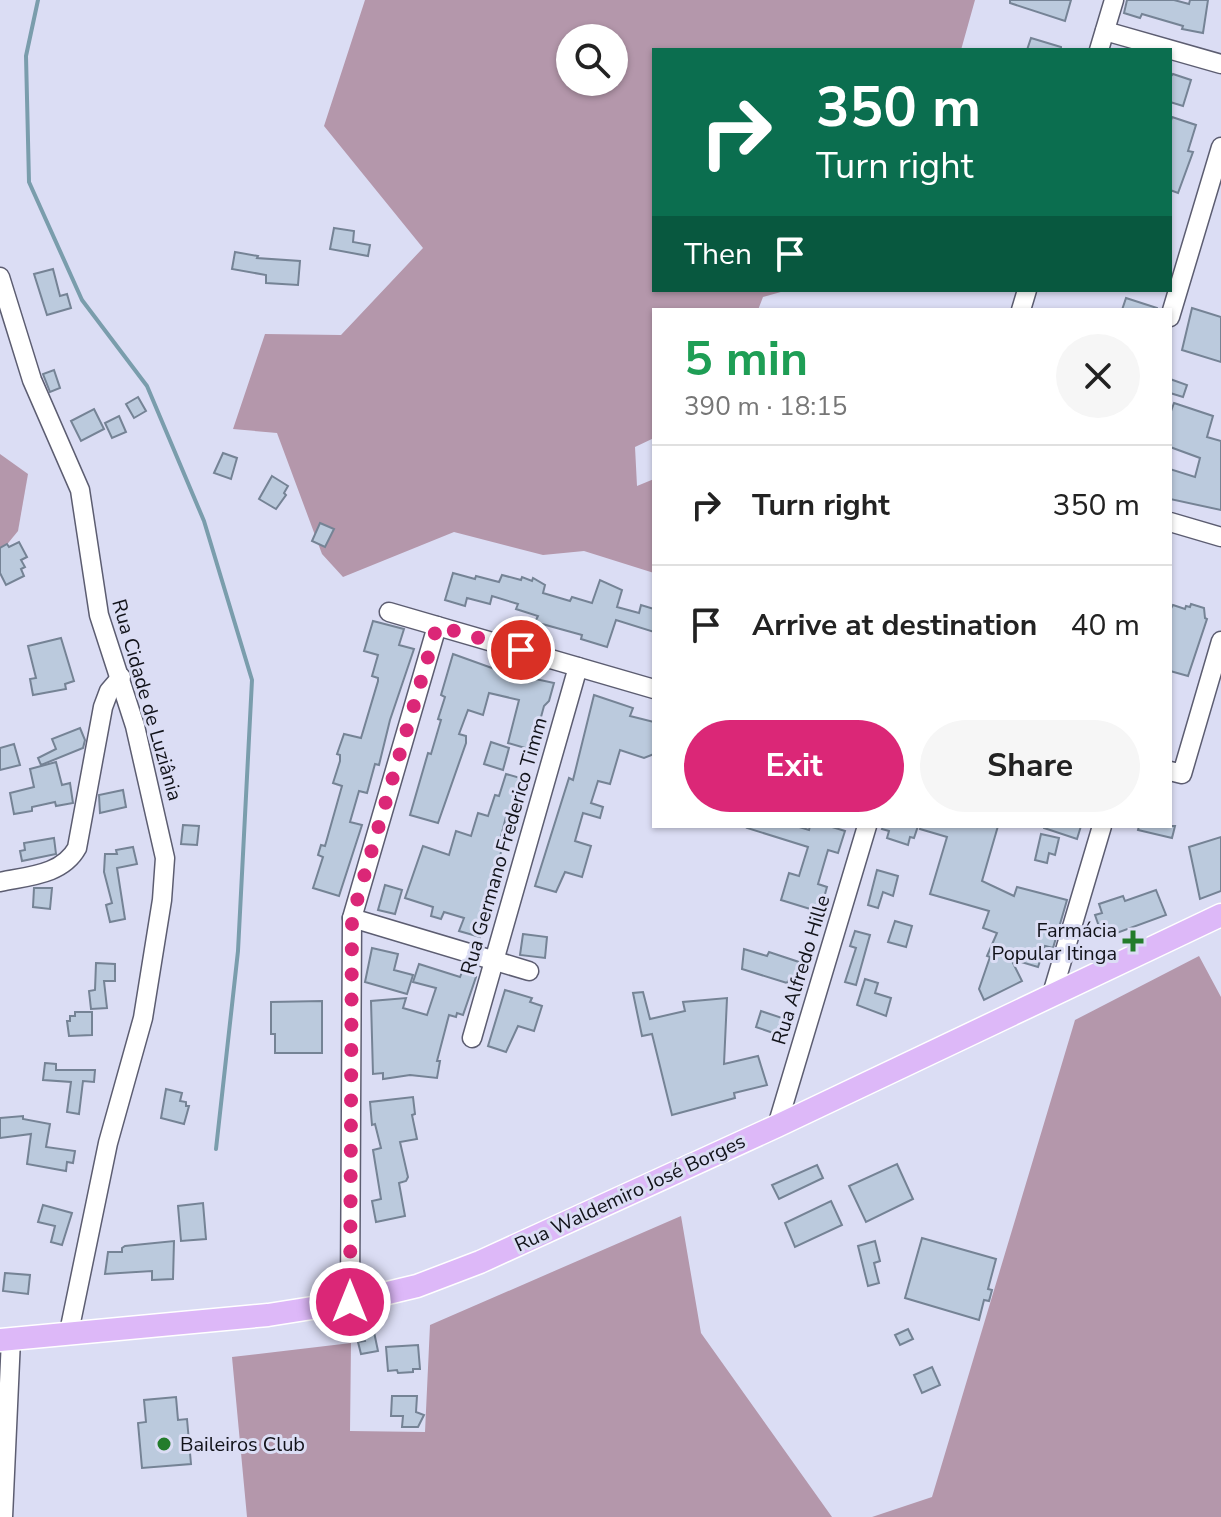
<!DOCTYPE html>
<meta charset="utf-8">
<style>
:root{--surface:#fff;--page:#f6f6f6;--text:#222;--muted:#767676;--line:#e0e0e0;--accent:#db2777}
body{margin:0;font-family:"Nunito Sans",sans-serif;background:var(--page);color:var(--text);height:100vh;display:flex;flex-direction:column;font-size:30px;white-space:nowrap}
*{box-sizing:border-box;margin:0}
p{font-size:26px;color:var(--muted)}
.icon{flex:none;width:44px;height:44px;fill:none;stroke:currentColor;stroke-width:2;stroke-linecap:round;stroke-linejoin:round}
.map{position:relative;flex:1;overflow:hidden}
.side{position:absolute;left:652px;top:308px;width:520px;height:520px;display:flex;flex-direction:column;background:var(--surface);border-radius:0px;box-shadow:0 2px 6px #0004}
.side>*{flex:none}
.guide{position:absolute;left:652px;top:48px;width:520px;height:244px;border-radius:0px;box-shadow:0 2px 6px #0004;background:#0b6e4f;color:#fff;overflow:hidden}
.buttons{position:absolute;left:556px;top:24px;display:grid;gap:16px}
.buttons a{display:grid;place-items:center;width:72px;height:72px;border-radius:50%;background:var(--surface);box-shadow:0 2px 6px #0004;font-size:40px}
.pin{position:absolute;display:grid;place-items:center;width:68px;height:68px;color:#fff;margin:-34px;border:4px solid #fff;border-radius:50%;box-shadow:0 2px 8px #0007}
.me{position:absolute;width:88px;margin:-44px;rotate:0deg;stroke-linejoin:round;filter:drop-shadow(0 0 6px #0008)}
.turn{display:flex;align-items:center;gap:28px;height:168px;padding:0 32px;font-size:36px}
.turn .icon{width:104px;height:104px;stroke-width:2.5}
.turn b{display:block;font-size:56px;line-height:68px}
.then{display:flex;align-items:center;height:76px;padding:0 32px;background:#0003;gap:16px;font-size:30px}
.round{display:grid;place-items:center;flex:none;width:84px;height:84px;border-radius:42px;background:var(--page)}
.summary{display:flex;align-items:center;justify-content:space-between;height:136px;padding:0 32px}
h1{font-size:48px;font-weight:700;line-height:60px;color:#1e9e55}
.button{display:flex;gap:16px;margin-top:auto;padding:16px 32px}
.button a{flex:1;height:92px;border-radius:48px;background:var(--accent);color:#fff;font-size:32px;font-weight:700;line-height:92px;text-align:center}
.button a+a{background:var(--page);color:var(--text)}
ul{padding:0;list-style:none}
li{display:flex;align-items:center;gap:24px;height:120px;padding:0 32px;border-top:2px solid var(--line)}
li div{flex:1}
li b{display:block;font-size:30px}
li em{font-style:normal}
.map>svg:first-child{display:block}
.forest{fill:#b497ab;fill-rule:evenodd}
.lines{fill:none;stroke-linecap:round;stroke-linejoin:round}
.stream{stroke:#7a9dac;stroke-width:4}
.building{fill:#bbcadd;stroke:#758395;stroke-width:2}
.minor-casing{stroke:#5c5d71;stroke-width:21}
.major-casing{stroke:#fff;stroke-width:25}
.minor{stroke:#fff;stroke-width:18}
.major{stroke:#ddb8f8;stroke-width:22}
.route{stroke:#db2777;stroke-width:14;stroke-dasharray:0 25.2}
.poi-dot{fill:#237c2b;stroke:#dbddf4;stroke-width:3}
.labels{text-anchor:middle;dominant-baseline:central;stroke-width:6;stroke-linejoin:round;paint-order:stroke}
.street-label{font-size:20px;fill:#111219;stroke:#dbddf4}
.poi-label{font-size:20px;fill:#111219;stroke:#dbddf4;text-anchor:end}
</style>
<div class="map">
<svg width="1221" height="1517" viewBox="0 0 1221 1517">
<rect width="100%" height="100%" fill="#dbddf4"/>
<g class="forest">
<path d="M365,0H975L961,50H654V290H788L763,297L758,310H654V438L635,447L637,486L654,479V573L584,551L543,555L454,532L343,577L322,554L277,433L233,429L265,334L341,335L423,248L324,126ZM570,38H614V82H570Z"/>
<polygon points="0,454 28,474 18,531 0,553"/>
<polygon points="1199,956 1221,997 1221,1517 872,1517 932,1497 1075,1020"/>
<polygon points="681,1216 701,1333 832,1517 247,1517 232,1357 351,1343 350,1431 425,1432 430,1325"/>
</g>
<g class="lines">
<polyline class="stream" points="38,0 26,56 29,182 82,300 147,386 204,521 252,680 238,951 216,1149"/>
</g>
<g class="building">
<polygon points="1010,0 1071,0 1065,21 1010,3"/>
<polygon points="1127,0 1174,0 1189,4 1190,0 1208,0 1203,33 1182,29 1183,26 1142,14 1140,18 1124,13"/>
<polygon points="1031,38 1061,47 1061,50 1027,50"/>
<polygon points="1173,74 1191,80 1183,106 1170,102 1170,77"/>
<polygon points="1172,117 1196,125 1188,151 1193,152 1178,193 1170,190 1170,124"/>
<polygon points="334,228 354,231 353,242 370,245 368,256 330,249"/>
<polygon points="235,252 258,256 257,258 300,261 298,285 266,283 266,275 232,269"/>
<polygon points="53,269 60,296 67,294 71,308 47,315 34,274"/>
<polygon points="1126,298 1157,308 1157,310 1122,310"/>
<polygon points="1192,308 1221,317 1221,362 1182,350"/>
<polygon points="54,370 60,388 50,392 43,374"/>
<polygon points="1170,379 1187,385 1183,397 1170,393"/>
<polygon points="138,397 146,411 134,418 126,404"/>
<polygon points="1174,403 1213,416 1207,437 1221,441 1221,510 1170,499 1170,469 1195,477 1200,458 1170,447 1170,414"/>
<polygon points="94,409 104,429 81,441 71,421"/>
<polygon points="119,416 126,432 112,438 105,423"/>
<polygon points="223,453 237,458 231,479 214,473"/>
<polygon points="272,476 288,486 284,493 286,495 276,509 259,499"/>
<polygon points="320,523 334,529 325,547 312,541"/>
<polygon points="19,542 27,557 21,560 25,567 21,569 24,576 6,585 0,573 0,548 7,544 9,547"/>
<polygon points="453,573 475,579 476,576 499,582 502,575 521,580 522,577 532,581 533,578 545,585 543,593 570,601 572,597 592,603 600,580 622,590 617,607 639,613 641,605 654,609 654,632 616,620 607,647 581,639 582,635 535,622 538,616 516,609 518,604 492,596 490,604 467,598 465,606 445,600"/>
<polygon points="1191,604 1204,608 1205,618 1207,619 1188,676 1170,671 1170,610 1173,605 1185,609 1186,606 1190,607"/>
<polygon points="373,621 404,629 399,645 414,649 390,720 379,765 375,764 367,793 359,791 350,822 362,825 339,896 313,888 323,857 318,855 321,845 325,846 342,786 333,783 340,761 340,755 337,754 344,734 361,738 378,681 378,678 372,676 378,655 364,651"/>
<polygon points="61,638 74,681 65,684 66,689 33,695 30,679 36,678 28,646"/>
<polygon points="453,654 503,672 554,683 549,701 544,706 532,750 508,743 519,700 489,693 483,715 468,710 459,734 466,736 466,743 438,823 410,815 428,753 431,754 441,720 438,719 445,697 441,695"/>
<polygon points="594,695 633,708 630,716 654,722 654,754 644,758 620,750 610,784 598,781 591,803 603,807 600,818 583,813 575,841 591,846 582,877 565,872 556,892 535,886 569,778 573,780"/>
<polygon points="80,728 85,740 83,748 41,765 38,758 56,749 52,739"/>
<polygon points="491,742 509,748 503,770 484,764"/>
<polygon points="14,744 20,765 0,770 0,748"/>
<polygon points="56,762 62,785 70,783 73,803 56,806 55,802 32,807 32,811 14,814 10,793 34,787 30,769"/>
<polygon points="506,774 527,780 514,819 506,817 499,844 502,848 480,937 459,931 464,918 444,912 441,919 431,916 433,907 405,898 423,846 449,855 456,831 471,836 478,813 488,816 495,795 499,796"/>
<polygon points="123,790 126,807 100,813 99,795"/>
<polygon points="183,825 199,826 197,845 181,844"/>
<polygon points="748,826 796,826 809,830 810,826 829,826 845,831 838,853 828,850 818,884 827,887 820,912 781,900 789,873 799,876 808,847 747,828"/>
<polygon points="883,826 918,826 914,838 910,837 908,845 887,838 889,831 882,829"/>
<polygon points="921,826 998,826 982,881 1014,896 1017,887 1067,900 1053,948 1045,946 1038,967 1011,959 1022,981 984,1000 979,989 990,957 987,956 997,933 983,928 989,911 930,894 947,837 920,829"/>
<polygon points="1044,826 1081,826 1077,839 1044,828"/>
<polygon points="1139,826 1175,826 1172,838 1138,830"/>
<polygon points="1041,834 1059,838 1055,855 1049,853 1047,863 1035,860"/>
<polygon points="1221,837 1221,891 1200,899 1189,847"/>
<polygon points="54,838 56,854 22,861 20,851 25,850 24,843"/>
<polygon points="133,847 137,864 117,868 125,919 110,922 106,905 112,903 104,872 105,854 117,854 116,850"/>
<polygon points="877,870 898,876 893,896 883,892 878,908 868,905"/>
<polygon points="385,885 402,890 395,914 378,910"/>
<polygon points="34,888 52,888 50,909 33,907"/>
<polygon points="1156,890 1166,915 1103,938 1095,915 1102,913 1099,904 1123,896 1125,901"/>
<polygon points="895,921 912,926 906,947 888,942"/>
<polygon points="855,931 870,935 856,985 845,982 856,948 850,946"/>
<polygon points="523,934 547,937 545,958 520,955"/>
<polygon points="372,948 398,954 394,970 413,975 407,994 365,982"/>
<polygon points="744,949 767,956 769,952 802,963 796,982 789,979 787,983 742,969"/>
<polygon points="96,963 115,964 115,981 104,981 107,1008 91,1009 89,991 95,990"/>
<polygon points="419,964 460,977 462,972 476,977 463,1015 457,1013 456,1017 449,1015 437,1061 440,1061 437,1078 410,1075 383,1079 383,1073 373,1074 371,1001 406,998 403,1008 427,1015 436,988 413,982"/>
<polygon points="865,979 878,983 875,993 891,998 886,1016 857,1005"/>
<polygon points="505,990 532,998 530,1002 542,1006 534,1031 518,1026 506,1052 488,1046"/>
<polygon points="643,992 650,1019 685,1011 683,1002 727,998 724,1064 758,1056 767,1085 734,1093 735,1098 672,1115 652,1034 642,1036 633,993"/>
<polygon points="322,1001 322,1053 275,1053 275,1034 271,1034 271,1002"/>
<polygon points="761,1011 788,1020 782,1036 756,1027"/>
<polygon points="75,1012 92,1012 92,1035 69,1036 67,1021 70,1021 70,1016 75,1016"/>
<polygon points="45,1063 56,1064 56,1070 95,1070 94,1082 83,1081 79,1114 67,1112 71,1082 43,1080"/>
<polygon points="166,1089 182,1093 180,1101 186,1102 186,1106 189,1106 184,1124 161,1118"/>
<polygon points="413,1097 415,1114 412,1115 417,1139 400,1142 408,1177 406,1181 399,1183 405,1216 376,1222 372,1201 381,1199 373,1150 381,1148 375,1124 372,1125 370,1102"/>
<polygon points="23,1116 23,1119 50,1124 46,1147 75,1151 73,1163 67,1162 66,1171 27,1164 31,1134 0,1138 0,1118"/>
<polygon points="897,1164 913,1199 866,1222 849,1186"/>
<polygon points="817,1165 823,1178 779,1199 772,1185"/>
<polygon points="831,1201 842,1225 795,1247 785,1223"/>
<polygon points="203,1203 206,1239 181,1241 178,1206"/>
<polygon points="43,1205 72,1213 62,1245 51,1242 55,1226 38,1222"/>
<polygon points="922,1238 996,1259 988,1289 992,1290 989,1301 984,1300 979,1320 905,1298"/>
<polygon points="174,1241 173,1279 152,1280 152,1271 105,1274 108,1252 122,1252 122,1248 125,1246"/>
<polygon points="875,1241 880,1261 874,1263 879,1283 868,1286 858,1246"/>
<polygon points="5,1273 30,1275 28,1294 3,1291"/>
<polygon points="908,1329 913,1339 900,1345 895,1335"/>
<polygon points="374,1332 378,1351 361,1354 358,1342 365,1341 364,1334"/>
<polygon points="418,1345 420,1369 413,1369 413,1372 398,1373 397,1370 388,1371 386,1347"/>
<polygon points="932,1367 940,1385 922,1393 914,1375"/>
<polygon points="392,1396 417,1396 416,1412 424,1415 418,1427 402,1427 403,1416 391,1416"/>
<polygon points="176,1397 178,1420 187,1419 191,1464 142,1468 138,1423 146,1422 144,1400"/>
</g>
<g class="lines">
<g class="minor-casing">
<g id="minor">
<polyline points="1105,31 1221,64"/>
<polyline points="1099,50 1114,0"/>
<polyline points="0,277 32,380 80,490 99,615 135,726 165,858 162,900 143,1018 108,1143 69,1332"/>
<polyline points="1021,310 1027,290"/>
<polyline points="1170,317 1221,147"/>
<polyline points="1170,522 1221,537"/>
<polyline points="389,612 654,689"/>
<polyline points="1170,771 1182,774 1221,641"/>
<path d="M0,882C28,876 62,875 77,848L103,707L109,691L121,677"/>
<polyline points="352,918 529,971"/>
<polyline points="1052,994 1102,826"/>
<polyline points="472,1038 578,667"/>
<polyline points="777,1126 867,826"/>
<polyline points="350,1302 352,918 437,626"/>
<polyline points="3,1517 11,1339"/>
</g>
</g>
<g class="major-casing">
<polyline id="major" points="0,1340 268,1315 350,1302 417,1286 480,1262 777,1126 1221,915"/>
</g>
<use href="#minor" class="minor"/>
<use href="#major" class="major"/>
</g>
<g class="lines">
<polyline class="route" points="350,1302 352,918 437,626 521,650"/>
</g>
<g class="poi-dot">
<path d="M1129 929h8v8h8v8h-8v8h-8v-8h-8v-8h8z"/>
<circle cx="164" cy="1444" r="8"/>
</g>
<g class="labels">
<g class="street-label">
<text transform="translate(147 700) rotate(74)">Rua Cidade de Luziânia</text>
<text transform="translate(504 846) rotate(-74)">Rua Germano Frederico Timm</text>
<text transform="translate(801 970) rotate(-73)">Rua Alfredo Hille</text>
<text transform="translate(630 1193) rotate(-25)">Rua Waldemiro José Borges</text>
</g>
<g class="poi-label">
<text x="1117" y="930">Farmácia<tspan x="1117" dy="23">Popular Itinga</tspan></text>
<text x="180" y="1444" text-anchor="start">Baileiros Club</text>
</g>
</g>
</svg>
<div class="buttons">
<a><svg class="icon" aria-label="search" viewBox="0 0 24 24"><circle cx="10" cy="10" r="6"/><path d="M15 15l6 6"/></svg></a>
</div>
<div class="pin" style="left:521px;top:650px;background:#d93025"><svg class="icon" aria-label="arrive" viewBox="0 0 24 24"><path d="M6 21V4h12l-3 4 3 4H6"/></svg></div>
<svg class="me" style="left:350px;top:1302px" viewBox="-20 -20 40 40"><circle r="17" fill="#db2777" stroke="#fff" stroke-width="3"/><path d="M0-11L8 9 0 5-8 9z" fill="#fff"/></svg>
<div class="guide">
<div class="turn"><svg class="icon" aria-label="right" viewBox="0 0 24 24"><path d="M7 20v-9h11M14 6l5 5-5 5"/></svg><div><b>350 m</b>Turn right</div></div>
<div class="then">Then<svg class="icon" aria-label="arrive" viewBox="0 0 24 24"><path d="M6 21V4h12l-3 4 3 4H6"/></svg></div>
</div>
<section class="side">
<div class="summary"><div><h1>5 min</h1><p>390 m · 18:15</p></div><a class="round"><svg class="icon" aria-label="close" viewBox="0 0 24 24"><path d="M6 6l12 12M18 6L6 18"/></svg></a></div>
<ul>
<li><svg class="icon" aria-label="right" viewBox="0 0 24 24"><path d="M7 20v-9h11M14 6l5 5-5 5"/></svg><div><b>Turn right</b></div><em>350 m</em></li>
<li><svg class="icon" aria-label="arrive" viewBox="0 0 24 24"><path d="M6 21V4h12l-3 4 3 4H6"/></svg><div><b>Arrive at destination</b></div><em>40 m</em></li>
</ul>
<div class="button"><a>Exit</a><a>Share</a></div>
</section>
</div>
